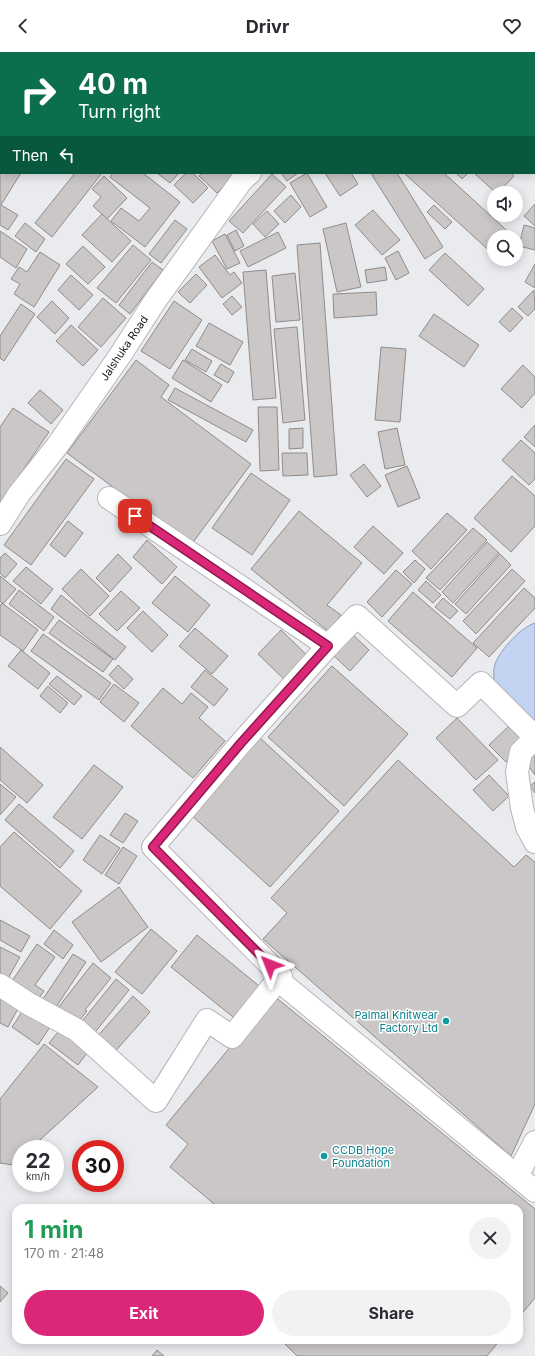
<!DOCTYPE html>
<meta charset="utf-8">
<style>
:root{--surface:#fff;--page:#f2f2f3;--text:#2b2b33;--muted:#7c7c81;--accent:#db2777}
body{margin:0;font-family:Inter,sans-serif;background:var(--page);color:var(--text);height:100vh;display:flex;flex-direction:column;font-size:15px;white-space:nowrap}
*{box-sizing:border-box;margin:0}
p{font-size:13px;color:var(--muted)}
.icon{flex:none;width:22px;height:22px;fill:none;stroke:currentColor;stroke-width:2;stroke-linecap:round;stroke-linejoin:round}
.map{position:relative;flex:1;overflow:hidden}
.side{position:absolute;left:12px;top:1152px;width:511px;height:140px;display:flex;flex-direction:column;background:var(--surface);border-radius:12px;box-shadow:0 2px 10px #0003}
.side>*{flex:none}
.hud{position:absolute;left:0px;top:0px;width:535px;height:122px;box-shadow:0 2px 10px #0003;background:#0b6e4f;color:#fff;overflow:hidden}
.buttons{position:absolute;left:487px;top:134px;display:grid;gap:8px}
.buttons a{display:grid;place-items:center;width:36px;height:36px;border-radius:50%;background:var(--surface);box-shadow:0 2px 10px #0003;font-size:20px}
.speed{position:absolute;left:12px;top:1088px;display:flex;gap:8px;font-size:20px;font-weight:700;text-align:center}
.speed>*{display:grid;place-content:center;width:52px;height:52px;border-radius:50%;background:var(--surface);box-shadow:0 2px 10px #0003;line-height:1}
.speed small{font-size:10px;font-weight:400}
.speed .limit{border:6px solid #d22;background:#fff;color:#111}
.pin{position:absolute;display:grid;place-items:center;width:34px;height:34px;color:#fff;margin:-17px;border-radius:8px;box-shadow:0 2px 6px #0006}
.me{position:absolute;width:44px;margin:-22px;rotate:315deg;stroke-linejoin:round;filter:drop-shadow(0 0 3px #0008)}
.turn{display:flex;align-items:center;gap:14px;height:84px;padding:0 12px;font-size:18px}
.turn .icon{width:52px;height:52px;stroke-width:2.5}
.turn b{display:block;font-size:28px;line-height:34px}
.then{display:flex;align-items:center;height:38px;padding:0 12px;background:#0003;gap:8px;font-size:15px}
.round{display:grid;place-items:center;flex:none;width:42px;height:42px;border-radius:21px;background:var(--page)}
.head{display:flex;align-items:center;justify-content:space-between;height:68px;padding:0 12px}
h1{font-size:24px;font-weight:700;line-height:30px;color:#1e9e55}
.cta{display:flex;gap:8px;margin-top:auto;padding:8px 12px}
.cta a{flex:1;height:46px;border-radius:24px;background:var(--accent);color:#fff;font-size:16px;font-weight:700;line-height:46px;text-align:center}
.cta a+a{background:var(--page);color:var(--text)}
header{display:flex;justify-content:space-between;align-items:center;height:52px;padding:0 12px;background:var(--surface);font-size:18px;font-weight:700}
.map>svg:first-child{display:block}
.water{fill:#c3d4f3;stroke:#919db3}
.building{fill:#cbc7c6;stroke:#918c8b}
.lines{fill:none;stroke-linecap:round;stroke-linejoin:round}
.minor-casing{stroke:#b6b6ba;stroke-width:24}
.minor{stroke:#fff;stroke-width:22}
.route-casing{stroke:#8e194d;stroke-width:10}
.route{stroke:#db2777;stroke-width:7}
.culture-dot{fill:#0f9aa8;stroke:#fff;stroke-width:1.5}
.labels{text-anchor:middle;dominant-baseline:central;stroke-width:3;stroke-linejoin:round;paint-order:stroke}
.street-label{font-size:11px;fill:#1c1c1d;stroke:#fff}
.culture-label{font-size:11px;fill:#0d838f;stroke:#fff;text-anchor:end}
</style>
<header><svg class="icon" aria-label="back" viewBox="0 0 24 24"><path d="M15 5l-7 7 7 7"/></svg>Drivr<svg class="icon" aria-label="heart" viewBox="0 0 24 24"><path d="M12 20l-8-8c-3-5 5-10 8-4 3-6 11-1 8 4z"/></svg></header>
<div class="map">
<svg width="535" height="1304" viewBox="0 0 535 1304">
<rect width="100%" height="100%" fill="#eaebee"/>
<path class="water" d="M535,571V668L527,665L494,631C494,625 493,617 495,612C501,597 520,576 535,571Z"/>
<g class="building">
<polygon points="177,0 216,0 217,1 176,1"/>
<polygon points="456,0 487,0 488,1 457,1"/>
<polygon points="519,0 535,0 535,14 534,1 519,1"/>
<polygon points="534,14 535,15 535,43 534,44"/>
<polygon points="1,119 1,121 21,121 1,153 18,163 8,178 0,173 0,121"/>
<polygon points="75,121 102,121 52,185 35,171"/>
<polygon points="113,121 143,121 180,150 145,195 111,169 121,156 139,169 150,156 110,125"/>
<polygon points="157,121 179,121 170,131"/>
<polygon points="186,121 193,121 208,136 193,151 174,133"/>
<polygon points="202,121 236,121 217,141 199,124"/>
<polygon points="281,121 298,121 287,129"/>
<polygon points="307,121 327,155 310,165 290,131"/>
<polygon points="325,121 351,121 358,132 340,144"/>
<polygon points="375,121 397,121 443,195 425,207 372,123"/>
<polygon points="404,121 444,121 514,185 494,185 494,203"/>
<polygon points="456,121 468,121 462,127"/>
<polygon points="474,121 511,121 514,124 498,141 496,141"/>
<polygon points="272,122 286,135 243,181 229,169"/>
<polygon points="104,124 127,146 107,167 93,154 101,145 92,137"/>
<polygon points="291,143 301,155 285,171 274,159"/>
<polygon points="535,152 535,174 524,164"/>
<polygon points="434,153 452,170 445,177 427,160"/>
<polygon points="373,158 400,188 382,203 355,173"/>
<polygon points="267,159 279,172 265,185 253,172"/>
<polygon points="102,162 131,189 112,210 82,183"/>
<polygon points="175,168 187,177 161,211 149,202"/>
<polygon points="25,171 45,187 36,200 15,184"/>
<polygon points="346,171 361,235 337,240 323,177"/>
<polygon points="524,173 535,176 535,198 519,194"/>
<polygon points="236,178 244,194 235,199 227,183"/>
<polygon points="0,179 27,197 16,216 0,205"/>
<polygon points="278,180 286,196 248,215 240,199"/>
<polygon points="225,182 240,211 227,217 212,189"/>
<polygon points="320,191 337,423 314,425 297,193"/>
<polygon points="133,193 151,208 116,251 97,236"/>
<polygon points="83,194 105,215 88,232 66,212"/>
<polygon points="398,199 409,221 396,228 385,206"/>
<polygon points="40,200 60,213 34,255 14,242 20,232 11,227 19,215 27,220"/>
<polygon points="445,201 484,237 468,254 429,218"/>
<polygon points="215,203 230,223 234,220 242,231 222,246 199,215"/>
<polygon points="152,210 163,218 130,262 119,253"/>
<polygon points="535,212 535,236 525,230"/>
<polygon points="385,215 387,228 367,231 365,218"/>
<polygon points="266,218 276,346 253,348 243,220"/>
<polygon points="295,221 300,268 276,270 272,224"/>
<polygon points="196,222 207,233 190,251 178,240"/>
<polygon points="71,223 93,243 79,258 58,238"/>
<polygon points="534,238 535,257 528,264 518,255"/>
<polygon points="376,240 377,263 334,266 333,242"/>
<polygon points="232,244 242,255 232,263 223,252"/>
<polygon points="103,246 126,266 101,295 78,275"/>
<polygon points="52,249 69,266 55,282 37,265"/>
<polygon points="174,249 202,268 170,317 141,299"/>
<polygon points="21,252 35,262 4,309 0,306 0,284"/>
<polygon points="512,256 523,266 510,280 499,270"/>
<polygon points="434,262 479,293 464,315 419,284"/>
<polygon points="209,271 243,290 230,313 196,294"/>
<polygon points="71,273 98,298 83,314 56,289"/>
<polygon points="297,275 305,368 283,371 274,277"/>
<polygon points="381,295 406,297 400,370 375,368"/>
<polygon points="192,297 212,309 206,320 185,308"/>
<polygon points="136,308 169,333 161,345 251,412 191,493 67,401"/>
<polygon points="183,308 222,333 211,350 172,326"/>
<polygon points="221,312 234,320 228,331 214,323"/>
<polygon points="523,313 535,325 535,341 522,356 501,337"/>
<polygon points="175,336 253,378 246,390 168,348"/>
<polygon points="40,338 63,358 51,372 28,351"/>
<polygon points="258,355 277,355 279,418 260,419"/>
<polygon points="13,356 49,380 0,452 0,375"/>
<polygon points="535,373 535,395 524,385"/>
<polygon points="303,376 303,396 289,397 289,377"/>
<polygon points="397,376 405,413 385,417 378,380"/>
<polygon points="521,388 535,401 535,427 529,433 502,408"/>
<polygon points="282,401 307,401 308,423 283,424"/>
<polygon points="66,407 94,427 31,513 4,493"/>
<polygon points="364,412 381,434 367,445 350,423"/>
<polygon points="407,414 420,446 398,455 385,423"/>
<polygon points="251,421 290,448 252,503 212,476"/>
<polygon points="512,424 535,444 535,474 511,500 474,466"/>
<polygon points="299,459 362,511 327,553 341,563 328,579 251,517"/>
<polygon points="447,461 467,478 431,517 412,499"/>
<polygon points="68,469 83,481 65,505 50,493"/>
<polygon points="373,474 403,501 384,522 354,495"/>
<polygon points="473,476 487,488 440,538 426,526"/>
<polygon points="147,488 177,515 162,532 133,505"/>
<polygon points="487,490 499,501 453,551 442,540"/>
<polygon points="5,501 17,512 5,526 0,521 0,506"/>
<polygon points="118,502 132,516 110,540 96,526"/>
<polygon points="500,502 511,513 466,562 455,552"/>
<polygon points="415,508 425,517 414,531 403,520"/>
<polygon points="26,515 53,537 41,552 13,529"/>
<polygon points="81,517 109,544 90,564 62,537"/>
<polygon points="512,517 525,529 476,582 463,569"/>
<polygon points="396,518 412,532 382,565 367,550"/>
<polygon points="0,524 16,537 3,552 0,549"/>
<polygon points="175,524 210,553 188,580 152,551"/>
<polygon points="426,529 441,543 433,551 418,538"/>
<polygon points="524,536 535,546 535,556 489,605 473,591"/>
<polygon points="19,538 54,565 44,579 9,552"/>
<polygon points="121,539 140,556 117,579 99,562"/>
<polygon points="413,540 477,596 452,625 388,569"/>
<polygon points="61,543 126,595 115,608 51,557"/>
<polygon points="443,546 458,559 450,567 435,555"/>
<polygon points="2,551 38,578 23,599 0,583 0,554"/>
<polygon points="143,559 168,583 152,600 127,576"/>
<polygon points="59,568 113,607 103,620 49,581"/>
<polygon points="195,576 228,604 212,622 179,594"/>
<polygon points="281,578 313,609 290,633 258,602"/>
<polygon points="351,581 369,598 350,619 332,602"/>
<polygon points="43,582 111,631 99,648 31,599"/>
<polygon points="21,598 50,621 38,637 8,614"/>
<polygon points="118,613 133,627 124,637 109,623"/>
<polygon points="332,614 408,682 344,754 268,685"/>
<polygon points="205,618 228,637 214,654 191,635"/>
<polygon points="57,624 82,644 74,653 49,632"/>
<polygon points="114,632 139,651 124,670 100,650"/>
<polygon points="48,634 68,651 60,661 40,644"/>
<polygon points="163,636 182,652 191,641 208,655 199,666 225,689 193,726 131,674"/>
<polygon points="457,666 498,708 476,728 436,686"/>
<polygon points="512,671 528,688 506,710 489,693"/>
<polygon points="259,685 339,759 270,835 189,761"/>
<polygon points="0,695 43,733 27,751 0,728"/>
<polygon points="535,697 535,723 523,706"/>
<polygon points="398,708 514,815 526,803 535,810 535,1052 511,1104 263,887 287,861 271,846"/>
<polygon points="94,713 123,735 82,787 53,765"/>
<polygon points="489,723 509,744 493,759 473,738"/>
<polygon points="535,730 535,741 530,734"/>
<polygon points="0,732 16,745 0,763"/>
<polygon points="19,752 74,799 60,816 5,768"/>
<polygon points="125,761 138,769 123,791 110,783"/>
<polygon points="14,780 82,839 50,877 0,834 0,795"/>
<polygon points="100,783 120,796 102,822 83,808"/>
<polygon points="123,795 137,804 119,832 105,823"/>
<polygon points="119,835 148,875 101,910 72,870"/>
<polygon points="0,868 30,884 21,900 0,888"/>
<polygon points="151,877 177,899 142,942 115,920"/>
<polygon points="54,878 73,893 63,907 44,892"/>
<polygon points="197,883 264,938 238,969 171,915"/>
<polygon points="37,892 55,905 35,933 44,939 34,953 8,935"/>
<polygon points="0,895 20,905 6,930 0,926"/>
<polygon points="73,902 86,910 52,961 39,953"/>
<polygon points="93,911 111,926 85,958 87,959 76,973 57,957"/>
<polygon points="116,927 129,938 92,984 79,973"/>
<polygon points="0,939 21,951 8,975 0,971"/>
<polygon points="273,943 535,1157 535,1246 519,1265 519,1156 219,1156 170,1115 188,1092 166,1073"/>
<polygon points="133,944 150,960 112,1003 95,987"/>
<polygon points="26,954 52,972 38,993 12,975"/>
<polygon points="63,974 91,996 78,1013 49,991"/>
<polygon points="44,992 98,1035 30,1097 21,1097 21,1105 13,1113 0,1111 0,1047"/>
<polygon points="0,1234 8,1241 0,1250"/>
<polygon points="281,1288 500,1288 487,1304 297,1304"/>
<polygon points="157,1298 164,1304 152,1304"/>
</g>
<g class="lines">
<g class="minor-casing">
<g id="minor">
<polyline points="350,1 351,0"/>
<polyline points="0,472 19,442 57,394 121,302 155,249 242,128 250,121"/>
<polyline points="328,594 357,564 457,654 481,631 535,685"/>
<polyline points="535,686 521,700 517,720 522,756 527,775 535,790"/>
<polyline points="278,928 517,1124"/>
<polyline points="0,933 29,952 77,978 156,1049 207,968 232,985 281,924 153,795 241,691 328,594 109,446"/>
<polyline points="535,1090 517,1124 535,1139"/>
</g>
</g>
<use href="#minor" class="minor"/>
</g>
<g class="lines">
<g class="route-casing">
<polyline id="route" points="135,464 328,594 241,691 153,795 270,913"/>
</g>
<use href="#route" class="route"/>
</g>
<g class="culture-dot">
<circle cx="446" cy="969" r="4"/>
<circle cx="324" cy="1104" r="4"/>
</g>
<g class="labels">
<g class="street-label">
<text transform="translate(124 296) rotate(-56)">Jalshuka Road</text>
</g>
<g class="culture-label">
<text x="438" y="963">Palmal Knitwear<tspan x="438" dy="13">Factory Ltd</tspan></text>
<text x="332" y="1098" text-anchor="start">CCDB Hope<tspan x="332" dy="13">Foundation</tspan></text>
</g>
</g>
</svg>
<div class="buttons">
<a><svg class="icon" aria-label="sound" viewBox="0 0 24 24"><path d="M4 9h4l5-4v14l-5-4H4zM17 9q2 3 0 6"/></svg></a>
<a><svg class="icon" aria-label="search" viewBox="0 0 24 24"><circle cx="10" cy="10" r="6"/><path d="M15 15l6 6"/></svg></a>
</div>
<div class="speed"><div>22<small>km/h</small></div><div class="limit">30</div></div>
<div class="pin" style="left:135px;top:464px;background:#d93025"><svg class="icon" aria-label="arrive" viewBox="0 0 24 24"><path d="M6 21V4h12l-3 4 3 4H6"/></svg></div>
<svg class="me" style="left:270px;top:913px" viewBox="-20 -20 40 40"><path d="M0-17L14 15 0 8-14 15z" fill="#db2777" stroke="#fff" stroke-width="4"/></svg>
<div class="hud">
<div class="turn"><svg class="icon" aria-label="right" viewBox="0 0 24 24"><path d="M7 20v-9h11M14 6l5 5-5 5"/></svg><div><b>40 m</b>Turn right</div></div>
<div class="then">Then<svg class="icon" aria-label="left" viewBox="0 0 24 24"><path d="M17 20v-9H6M10 6l-5 5 5 5"/></svg></div>
</div>
<section class="side">
<div class="head"><div><h1>1 min</h1><p>170 m · 21:48</p></div><a class="round"><svg class="icon" aria-label="close" viewBox="0 0 24 24"><path d="M6 6l12 12M18 6L6 18"/></svg></a></div>
<div class="cta"><a>Exit</a><a>Share</a></div>
</section>
</div>
